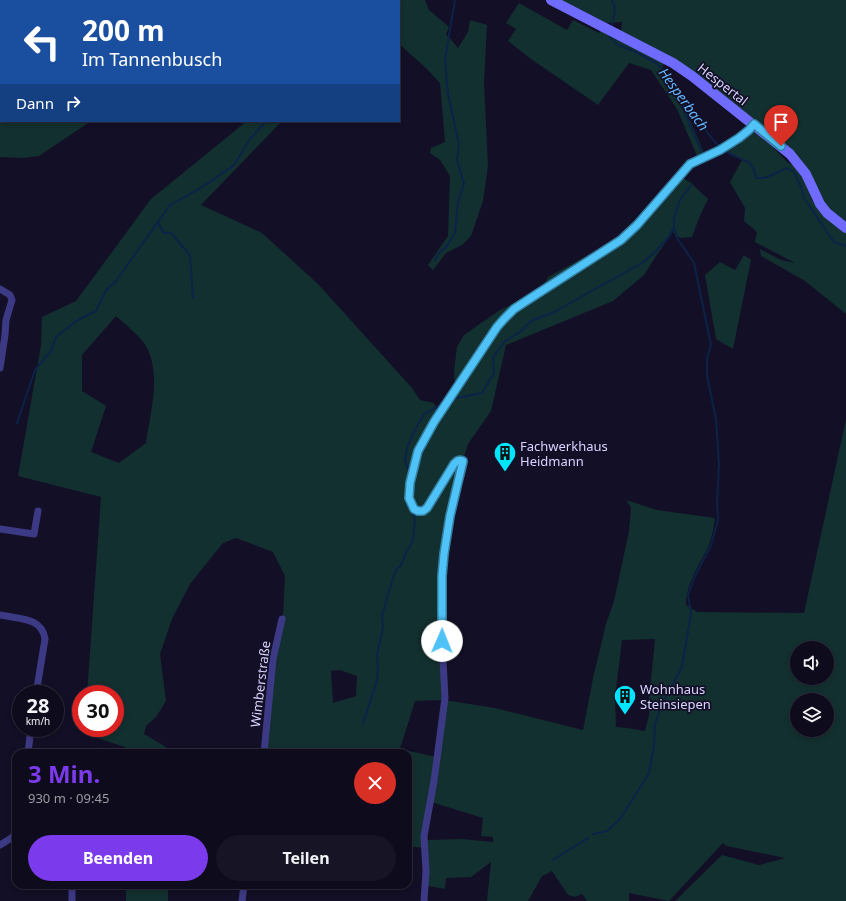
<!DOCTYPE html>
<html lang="de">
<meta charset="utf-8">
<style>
:root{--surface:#0e0b1c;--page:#171425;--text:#f1f3f6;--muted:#9b9ba3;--line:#2e2b3b;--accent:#7c3aed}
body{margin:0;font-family:"Noto Sans",sans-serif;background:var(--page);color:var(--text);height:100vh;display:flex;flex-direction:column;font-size:15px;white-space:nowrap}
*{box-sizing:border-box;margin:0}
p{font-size:13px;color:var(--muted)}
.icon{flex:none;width:22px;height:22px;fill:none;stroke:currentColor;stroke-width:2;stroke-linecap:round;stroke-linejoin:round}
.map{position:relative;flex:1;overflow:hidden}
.side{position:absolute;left:12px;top:749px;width:400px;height:140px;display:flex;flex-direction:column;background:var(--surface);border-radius:12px;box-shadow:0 2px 6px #0003,0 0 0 1px var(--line)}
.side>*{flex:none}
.top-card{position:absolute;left:0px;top:0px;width:400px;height:122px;box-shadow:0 2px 6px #0003,0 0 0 1px var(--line);background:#1a4fa0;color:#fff;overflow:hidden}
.controls{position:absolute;left:790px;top:641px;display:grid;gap:8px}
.controls a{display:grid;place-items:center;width:44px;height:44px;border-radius:50%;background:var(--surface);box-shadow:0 2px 6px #0003,0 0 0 1px var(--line);font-size:20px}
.speed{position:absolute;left:12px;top:685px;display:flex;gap:8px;font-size:20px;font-weight:700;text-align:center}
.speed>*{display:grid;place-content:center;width:52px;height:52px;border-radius:50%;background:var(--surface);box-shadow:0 2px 6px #0003,0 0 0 1px var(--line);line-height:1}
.speed small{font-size:10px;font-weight:400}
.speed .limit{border:6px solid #d22;background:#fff;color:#111}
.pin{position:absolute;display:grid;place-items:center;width:34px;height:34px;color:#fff;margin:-41px -17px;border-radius:50% 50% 50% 0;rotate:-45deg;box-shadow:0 0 4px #0007}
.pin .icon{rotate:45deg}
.me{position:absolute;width:44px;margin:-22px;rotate:1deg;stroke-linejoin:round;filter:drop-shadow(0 0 3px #0008)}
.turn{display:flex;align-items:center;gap:14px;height:84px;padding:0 16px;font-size:18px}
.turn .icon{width:52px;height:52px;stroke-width:2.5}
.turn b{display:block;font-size:28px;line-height:34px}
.then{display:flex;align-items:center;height:38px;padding:0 16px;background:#0003;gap:8px;font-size:15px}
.round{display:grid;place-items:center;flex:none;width:42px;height:42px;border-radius:21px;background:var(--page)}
.summary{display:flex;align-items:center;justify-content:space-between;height:68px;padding:0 16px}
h1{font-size:24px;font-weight:700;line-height:30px;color:var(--accent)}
.action{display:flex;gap:8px;margin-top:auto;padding:8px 16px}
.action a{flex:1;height:46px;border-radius:24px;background:var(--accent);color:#fff;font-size:16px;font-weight:700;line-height:46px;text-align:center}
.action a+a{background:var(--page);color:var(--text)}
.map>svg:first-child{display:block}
.green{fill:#12302f;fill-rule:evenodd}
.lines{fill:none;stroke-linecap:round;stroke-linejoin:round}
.stream{stroke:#0c2248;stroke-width:2}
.street{stroke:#3d3a85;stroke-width:7}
.secondary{stroke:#6f6bff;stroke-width:10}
.route-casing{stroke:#337fa1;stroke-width:10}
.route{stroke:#4fc3f7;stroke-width:7}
.labels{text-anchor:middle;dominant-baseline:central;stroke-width:3.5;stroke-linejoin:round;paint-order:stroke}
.street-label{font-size:13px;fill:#d9d4ff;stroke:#130f26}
.poi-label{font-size:13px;fill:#d9d4ff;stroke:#130f26;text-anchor:start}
.water-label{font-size:14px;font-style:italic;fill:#62b6ff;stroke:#130f26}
</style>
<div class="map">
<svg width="846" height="901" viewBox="0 0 846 901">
<rect width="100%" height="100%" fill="#130f26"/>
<g class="green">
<polygon points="0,0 269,0 270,1 1,1 1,121 91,121 39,156 23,158 0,157"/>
<polygon points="389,0 425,0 429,10 449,27 446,34 458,48 468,32 470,20 487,25 484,82 488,166 483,201 471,236 462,245 446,253 433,270 428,265 448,236 450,176 440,160 430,153 431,148 445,142 440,83 426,68 399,44 399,1 389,1"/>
<polygon points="560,0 846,0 846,224 827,208 794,153 621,32 622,22 607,23"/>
<polygon points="519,3 567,30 573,20 599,33 601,29 665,63 662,66 684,100 684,106 705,155 697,156 677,109 651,70 629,63 598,105 531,59 508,41 516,29 506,23"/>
<path d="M247,121H282L201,205L262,233L318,284L412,388L420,400L434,403L439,413L429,428L407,498L423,513L454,466L459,469L442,547L444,700L495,708L583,730L593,678L606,624L614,601L629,531L631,507L626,500L657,510L715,518C714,527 712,536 709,545C700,565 686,583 686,605L697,612L804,613L846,419V901H675L722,855L759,865L785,858L727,846L723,843L669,901L629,893V901H587L582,894L575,897L568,895L552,871L542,876L528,901H487L491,862L471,877L446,878L445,889L428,886V840L462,839L493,842V837L481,836L483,818L431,802L423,848L408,846V753H266L275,661L283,616L285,576L273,552L236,538L223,543L190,584L172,619L160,654L166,701L156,717L146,726L144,734L166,747V753H126L125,747L85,734V728H115V694H87L101,497L18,476L41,345L42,317L76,301L151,199ZM116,316C124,323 142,338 146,346C162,376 150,412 146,443L119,463L91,452L106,406L82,391V355ZM655,639L649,699V716L645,731L627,728L616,727L615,698L622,640ZM797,648H827V678H797ZM340,670L357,676L356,696L333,703L331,671ZM443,700L436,757L400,749L415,701ZM797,700H827V730H797Z"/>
<polygon points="754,132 770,144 788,163 795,166 803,178 812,200 821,211 846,232 846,314 805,281 761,256 760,249 781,260 795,263 755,242 757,232 744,221 745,208 730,182 742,160 725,150"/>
<polygon points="682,177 691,183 708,199 699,218 692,237 680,238 673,232 656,256 644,275 613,301 506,345 491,411 468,444 464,457 457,459 426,508 419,510 415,506 411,483 419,452 455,385 454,371 457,347 464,335 500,310 529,297 544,286 548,277 599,249 625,241"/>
<polygon points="744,255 751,260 733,349 716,339 705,275 720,262 735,270"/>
<rect x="126" y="885" width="42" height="16"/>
</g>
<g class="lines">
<g class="stream">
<path d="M612,24C614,16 617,8 612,0"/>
<polyline points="609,36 618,45 634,51 658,64 683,101 690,109 713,140 724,151 750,163 754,170 756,178 765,178 787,168 794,172 801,187 804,198 834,242 846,246"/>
<polyline points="683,101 682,107 702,152 701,155 699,156"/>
<polyline points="158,223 164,233 171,233 190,255 193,298"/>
<polyline points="435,261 438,254 447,246 455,233 458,202 464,184 457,160 459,144 448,94 445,59 455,0"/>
<polyline points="452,399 482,393 494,373 493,357 505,341 520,332 531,321 554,312 642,263 654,253 668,238 674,228 674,218 680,200 691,185"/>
<polyline points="17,423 35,370 51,351 56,337 78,320 96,311 106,290 116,281 170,205 204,186 234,165 250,139 266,121"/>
<polyline points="410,473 405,461 407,448 414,432 424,414 442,404"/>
<polyline points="363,724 377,680 378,670 377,655 383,627 382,616 389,591 396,570 401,565 406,553 413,540 415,519 411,510"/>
<polyline points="593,834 607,831 621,818 649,773 654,746 655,724 662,704 682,667 691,613 688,595 694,578 711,545 718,520 717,503 719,464 716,419 707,376 707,358 711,345 694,263 677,238 674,228"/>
<polyline points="553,860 588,838"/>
</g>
<g class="street">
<polyline points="0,289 10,295 12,300 6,320 5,335 0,368"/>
<polyline points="0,529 34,534 38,511"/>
<path d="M0,615C18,619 42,617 45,639L36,694"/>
<polyline points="28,753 31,728"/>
<polyline points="264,753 273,659 282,619"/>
<polyline points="0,845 13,837 16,828"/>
<polyline points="72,901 72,885"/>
<polyline points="242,901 244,885"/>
<polyline points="424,901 426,871 424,836 434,781 445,698 442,641 442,576 444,554 450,516 464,464 463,461 461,460 457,461 427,508 423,511 418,511 414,509 409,498 410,483 418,451 434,422 497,327 514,309 621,240 637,225 690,164 720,150 739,138 749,130 753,124"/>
</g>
<polyline class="secondary" points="551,0 673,63 692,76 790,154 806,174 820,204 827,213 846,228"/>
</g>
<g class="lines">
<g class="route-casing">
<path id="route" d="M442,641V576L444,554L450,516L463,461C459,459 457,461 454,464L427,508L423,511H418L414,509L409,498L410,483L418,451L434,422L497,327L504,319L514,309L537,294L621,240L637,225L690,164L720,150L739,138L749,130L754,124L781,146"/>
</g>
<use href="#route" class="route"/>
</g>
<defs>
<g id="building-pin" transform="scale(1.15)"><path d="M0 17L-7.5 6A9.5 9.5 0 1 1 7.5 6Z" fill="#00e5ff" stroke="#130f26"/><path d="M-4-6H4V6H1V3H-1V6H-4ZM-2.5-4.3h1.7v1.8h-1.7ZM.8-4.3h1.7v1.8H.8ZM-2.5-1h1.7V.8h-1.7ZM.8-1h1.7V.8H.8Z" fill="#111"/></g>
</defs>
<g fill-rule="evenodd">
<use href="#building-pin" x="505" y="453"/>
<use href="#building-pin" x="625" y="696"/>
</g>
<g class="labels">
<g class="street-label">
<text transform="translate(723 84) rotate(38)">Hespertal</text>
<text transform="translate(260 684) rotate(-83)">Wimberstraße</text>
</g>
<g class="poi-label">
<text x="520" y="446">Fachwerkhaus<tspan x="520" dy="15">Heidmann</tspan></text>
<text x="640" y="689">Wohnhaus<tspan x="640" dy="15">Steinsiepen</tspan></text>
</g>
<g class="water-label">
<text transform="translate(684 99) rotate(54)">Hesperbach</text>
</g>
</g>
</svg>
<div class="controls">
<a><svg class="icon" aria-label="sound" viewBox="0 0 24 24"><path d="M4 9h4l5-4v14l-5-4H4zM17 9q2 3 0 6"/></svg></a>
<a><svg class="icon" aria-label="layers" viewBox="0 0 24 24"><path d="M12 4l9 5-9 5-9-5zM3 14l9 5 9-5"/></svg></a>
</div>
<div class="speed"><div>28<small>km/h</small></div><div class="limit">30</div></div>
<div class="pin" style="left:781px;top:146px;background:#d93025"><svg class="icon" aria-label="arrive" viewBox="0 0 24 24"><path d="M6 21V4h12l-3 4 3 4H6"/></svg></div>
<svg class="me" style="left:442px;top:641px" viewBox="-20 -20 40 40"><circle r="19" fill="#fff"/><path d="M0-13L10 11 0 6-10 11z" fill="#4fc3f7"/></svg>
<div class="top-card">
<div class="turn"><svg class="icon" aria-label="left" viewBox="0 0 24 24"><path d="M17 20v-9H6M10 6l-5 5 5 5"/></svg><div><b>200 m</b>Im Tannenbusch</div></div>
<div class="then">Dann<svg class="icon" aria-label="right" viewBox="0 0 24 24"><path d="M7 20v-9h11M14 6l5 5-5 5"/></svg></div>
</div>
<section class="side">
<div class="summary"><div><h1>3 Min.</h1><p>930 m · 09:45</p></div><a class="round" style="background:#d93025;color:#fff"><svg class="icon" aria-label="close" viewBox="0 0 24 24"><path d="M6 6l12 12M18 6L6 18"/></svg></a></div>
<div class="action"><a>Beenden</a><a>Teilen</a></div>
</section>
</div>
